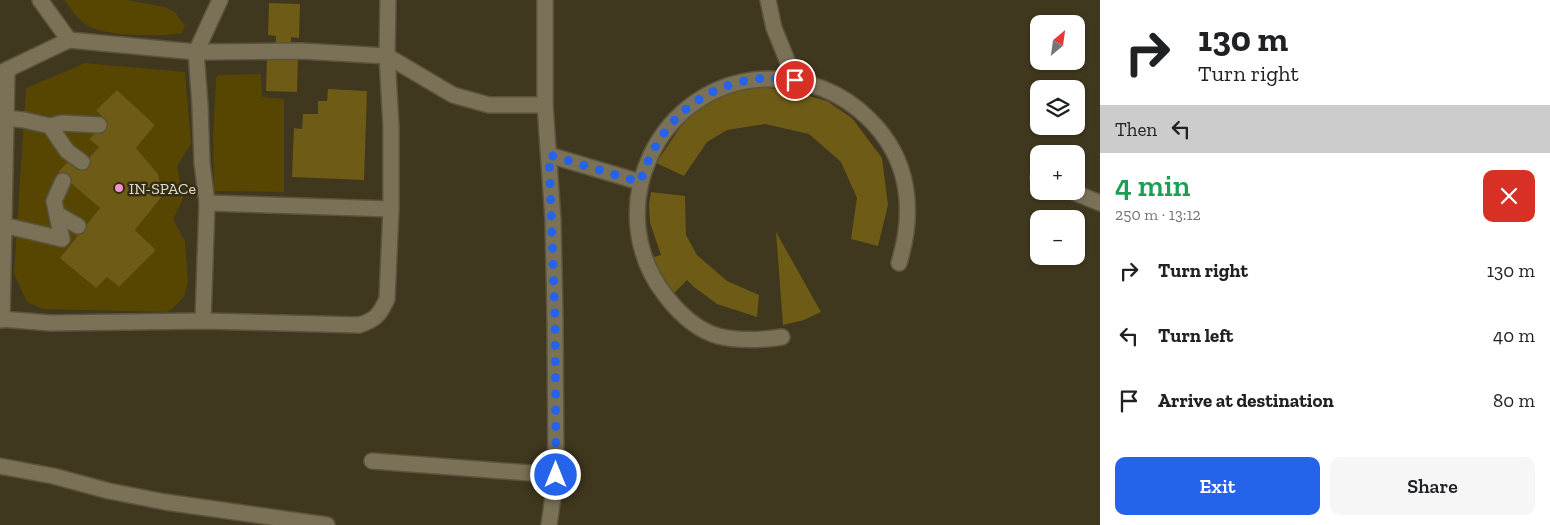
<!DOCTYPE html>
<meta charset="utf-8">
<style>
:root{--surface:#fff;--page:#f6f6f6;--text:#202124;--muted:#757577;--accent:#2563eb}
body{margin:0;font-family:"Zilla Slab",serif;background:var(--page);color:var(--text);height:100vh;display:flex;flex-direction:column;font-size:19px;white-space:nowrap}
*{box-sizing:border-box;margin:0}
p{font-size:16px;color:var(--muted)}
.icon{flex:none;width:28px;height:28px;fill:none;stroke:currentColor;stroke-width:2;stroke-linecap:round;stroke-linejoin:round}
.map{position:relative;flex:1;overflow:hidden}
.sheet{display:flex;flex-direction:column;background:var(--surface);width:450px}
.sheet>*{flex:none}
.hud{background:#fff;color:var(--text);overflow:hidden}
.needle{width:32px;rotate:29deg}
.tools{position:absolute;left:1030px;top:15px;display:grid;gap:10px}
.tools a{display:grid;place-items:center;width:55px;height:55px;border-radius:10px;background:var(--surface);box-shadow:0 1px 4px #0004;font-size:25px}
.pin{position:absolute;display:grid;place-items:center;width:42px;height:42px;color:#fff;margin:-21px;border:2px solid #fff;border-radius:50%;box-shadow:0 1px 5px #0007}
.me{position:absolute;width:55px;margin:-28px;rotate:0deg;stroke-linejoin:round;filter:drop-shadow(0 0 4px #0008)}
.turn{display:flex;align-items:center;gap:18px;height:105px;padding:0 15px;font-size:22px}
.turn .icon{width:65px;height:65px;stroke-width:2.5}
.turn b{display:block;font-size:35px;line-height:42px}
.then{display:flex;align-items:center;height:48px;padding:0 15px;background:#0003;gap:10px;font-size:19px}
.round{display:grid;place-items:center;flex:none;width:52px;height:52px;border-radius:10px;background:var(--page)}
.headline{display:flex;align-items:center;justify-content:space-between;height:85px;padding:0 15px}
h1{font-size:30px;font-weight:600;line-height:38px;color:#1e9e55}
.cta{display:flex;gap:10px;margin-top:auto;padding:10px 15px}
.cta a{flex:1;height:58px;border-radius:10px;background:var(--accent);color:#fff;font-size:20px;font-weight:600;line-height:58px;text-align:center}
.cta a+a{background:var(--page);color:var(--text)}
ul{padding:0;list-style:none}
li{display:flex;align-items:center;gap:15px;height:65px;padding:0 15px}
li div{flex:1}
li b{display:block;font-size:19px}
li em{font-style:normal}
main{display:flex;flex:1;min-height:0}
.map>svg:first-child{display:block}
.green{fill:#574602;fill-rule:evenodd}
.building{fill:#6e5b15}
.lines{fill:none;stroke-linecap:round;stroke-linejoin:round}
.minor-casing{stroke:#5a533e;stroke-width:18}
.minor{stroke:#7a7157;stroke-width:15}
.route{stroke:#2563eb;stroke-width:9;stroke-dasharray:0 16.2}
.poi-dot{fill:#f491d3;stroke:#342d14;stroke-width:2}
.labels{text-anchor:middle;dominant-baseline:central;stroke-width:5;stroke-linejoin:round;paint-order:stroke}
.poi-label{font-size:16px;fill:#e1ddce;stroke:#342d14;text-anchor:start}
</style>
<main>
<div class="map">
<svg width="1100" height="525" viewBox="0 0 1100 525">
<rect width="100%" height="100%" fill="#3f371e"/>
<g class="green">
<path d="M64,0H126L165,7L175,12L185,26L182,33C160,37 103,37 85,24C76,18 71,8 64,0Z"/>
<path d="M85,63L185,72L191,144L177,166L183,199L173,219L185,241L188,282L184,297L172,309L167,312L42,309L27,302L14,274L26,88ZM117,90L155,125L136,148L158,174L163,195L135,230L156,250L119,287L107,277L60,258L100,208L58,172L68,162L78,170L99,147L89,139L107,122L96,110Z"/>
<polygon points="261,74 262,97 284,99 284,192 214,191 213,137 216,78 218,75"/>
</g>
<g class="building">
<polygon points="269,3 300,4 299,38 291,37 291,56 298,57 297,92 266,91 267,55 275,55 276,36 268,35"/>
<polygon points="747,86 788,90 827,101 852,118 882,158 888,205 878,246 851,239 857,198 841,162 809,134 765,124 727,130 707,142 684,176 656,163 683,123 703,105"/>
<polygon points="328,89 367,91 364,180 292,177 294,128 302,129 303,114 318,114 318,101 327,101"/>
<polygon points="117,90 155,125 136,148 158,174 163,195 135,230 156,250 119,287 107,277 96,288 60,258 100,208 58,172 68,162 78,170 99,147 89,139 107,122 96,110"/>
<polygon points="651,192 685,196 686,235 697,255 727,281 759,295 757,317 717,304 694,287 687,280 674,293 650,258 661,255 650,223 649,204"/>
<polygon points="776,232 821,312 804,320 783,325"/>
</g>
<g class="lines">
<g class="minor-casing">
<g id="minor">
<polyline points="40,0 69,40"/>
<polyline points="220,0 196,52 200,105 202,163 207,203 391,209 391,126 387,56 388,0"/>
<polyline points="545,0 545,105 553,220 555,319 556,475 549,525"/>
<polyline points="768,0 774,28 795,80"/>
<polyline points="0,73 69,40 196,52 301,51 387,56 453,95 489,105 545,105"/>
<polyline points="6,118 24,120 50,126 67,151 82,162"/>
<polyline points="50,126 62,123 99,125"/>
<polyline points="549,155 640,182"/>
<polyline points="1038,178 1039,179"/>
<polyline points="1071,191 1100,203"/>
<polyline points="57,214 78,226"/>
<polyline points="3,225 62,239 54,201 63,181"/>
<path d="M0,319L51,323L203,321L359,325C376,320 380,314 387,299L391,209"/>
<polyline points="2,320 7,70"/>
<polyline points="203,321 207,203"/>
<path d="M782,337C762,340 738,341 718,336C697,330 678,312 665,295C599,209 658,82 767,79C806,78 842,92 869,119C910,159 915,211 899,263"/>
<polyline points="372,461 556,475"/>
<polyline points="0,466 53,476 109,491 165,502 327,525"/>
</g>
</g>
<use href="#minor" class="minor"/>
</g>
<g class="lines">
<path class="route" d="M556,475L555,319L549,155L640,182C658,126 696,87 756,79C769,77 782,79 795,80"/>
</g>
<circle class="poi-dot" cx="119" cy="188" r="5"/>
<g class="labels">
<g class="poi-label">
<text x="129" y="188">IN-SPACe</text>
</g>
</g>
</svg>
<div class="tools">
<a><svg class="needle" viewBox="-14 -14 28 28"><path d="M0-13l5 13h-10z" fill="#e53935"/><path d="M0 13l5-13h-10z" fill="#757577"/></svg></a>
<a><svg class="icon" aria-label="layers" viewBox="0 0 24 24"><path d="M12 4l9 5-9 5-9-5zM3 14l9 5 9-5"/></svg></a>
<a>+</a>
<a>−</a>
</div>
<div class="pin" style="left:795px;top:80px;background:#d93025"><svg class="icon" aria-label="arrive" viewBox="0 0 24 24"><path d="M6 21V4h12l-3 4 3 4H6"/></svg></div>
<svg class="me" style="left:556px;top:475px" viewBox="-20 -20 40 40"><circle r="17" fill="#2563eb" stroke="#fff" stroke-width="3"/><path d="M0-11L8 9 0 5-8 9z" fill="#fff"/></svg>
</div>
<section class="sheet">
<div class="hud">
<div class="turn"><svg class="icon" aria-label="right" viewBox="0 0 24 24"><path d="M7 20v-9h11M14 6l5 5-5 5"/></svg><div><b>130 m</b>Turn right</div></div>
<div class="then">Then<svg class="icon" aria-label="left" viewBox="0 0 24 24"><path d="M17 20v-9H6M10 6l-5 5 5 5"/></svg></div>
</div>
<div class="headline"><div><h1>4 min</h1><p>250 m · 13:12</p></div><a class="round" style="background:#d93025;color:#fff"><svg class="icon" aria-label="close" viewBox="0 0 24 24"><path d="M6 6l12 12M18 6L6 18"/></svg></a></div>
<ul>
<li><svg class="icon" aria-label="right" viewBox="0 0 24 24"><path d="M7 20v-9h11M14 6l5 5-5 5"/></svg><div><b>Turn right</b></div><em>130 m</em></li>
<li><svg class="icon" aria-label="left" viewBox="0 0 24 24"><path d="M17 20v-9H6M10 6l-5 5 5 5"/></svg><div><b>Turn left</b></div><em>40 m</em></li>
<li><svg class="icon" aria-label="arrive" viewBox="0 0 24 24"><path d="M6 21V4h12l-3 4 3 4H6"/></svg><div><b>Arrive at destination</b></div><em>80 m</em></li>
</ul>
<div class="cta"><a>Exit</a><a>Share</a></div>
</section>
</main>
